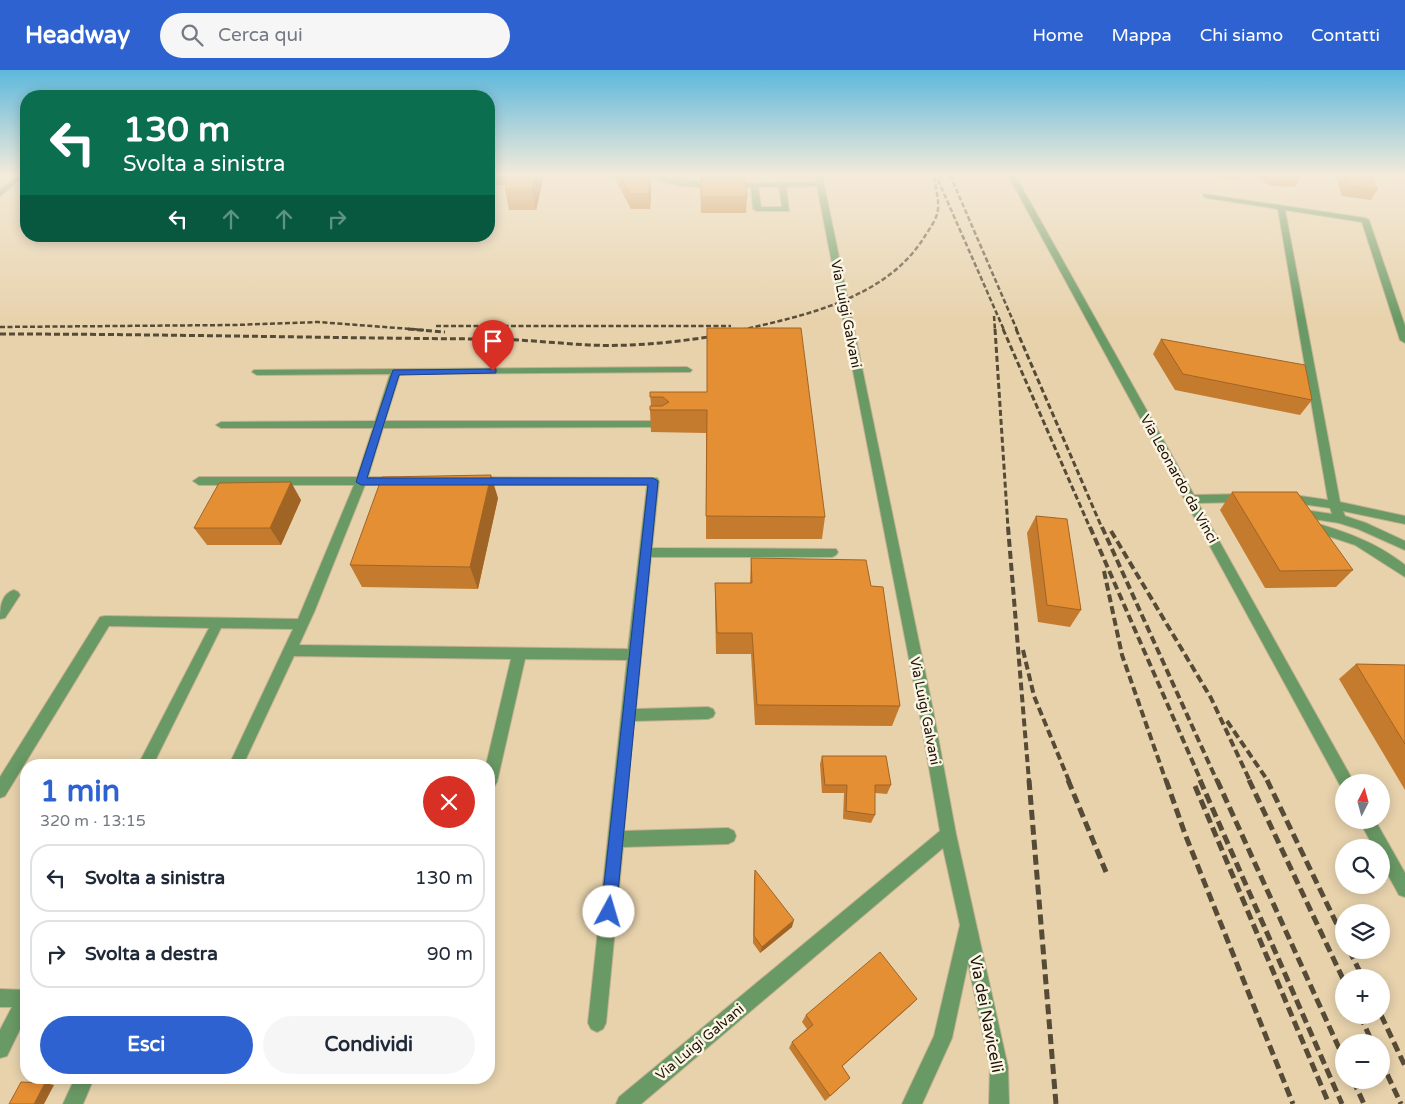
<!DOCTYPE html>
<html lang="it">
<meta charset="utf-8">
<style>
:root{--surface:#fff;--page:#f6f6f7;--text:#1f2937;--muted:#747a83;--line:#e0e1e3;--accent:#2d62d0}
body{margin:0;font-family:"Varela Round",sans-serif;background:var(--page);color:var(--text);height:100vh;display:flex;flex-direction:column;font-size:19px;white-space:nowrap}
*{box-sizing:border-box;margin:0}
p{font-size:16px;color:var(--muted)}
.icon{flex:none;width:28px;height:28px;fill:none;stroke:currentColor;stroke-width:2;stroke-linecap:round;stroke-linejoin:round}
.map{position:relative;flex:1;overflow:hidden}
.side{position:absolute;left:20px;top:689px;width:475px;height:325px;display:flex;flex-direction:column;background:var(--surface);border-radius:20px;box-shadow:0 2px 12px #0003}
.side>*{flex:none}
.guide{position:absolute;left:20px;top:20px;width:475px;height:152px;border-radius:20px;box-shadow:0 2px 12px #0003;background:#0b6e4f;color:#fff;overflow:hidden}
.needle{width:32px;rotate:6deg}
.tools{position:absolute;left:1335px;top:704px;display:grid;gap:10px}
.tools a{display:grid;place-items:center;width:55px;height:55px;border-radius:50%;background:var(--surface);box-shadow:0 2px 12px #0003;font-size:25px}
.pin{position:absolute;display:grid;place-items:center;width:42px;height:42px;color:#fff;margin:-51px -21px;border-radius:50% 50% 50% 0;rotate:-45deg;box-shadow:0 0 5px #0007}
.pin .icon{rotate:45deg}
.me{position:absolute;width:55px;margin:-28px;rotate:6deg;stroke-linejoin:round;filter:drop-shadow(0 0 4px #0008)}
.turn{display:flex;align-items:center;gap:18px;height:105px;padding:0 20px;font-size:22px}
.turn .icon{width:65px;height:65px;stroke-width:2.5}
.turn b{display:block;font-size:35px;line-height:42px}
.lanes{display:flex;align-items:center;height:48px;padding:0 20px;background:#0003;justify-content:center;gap:25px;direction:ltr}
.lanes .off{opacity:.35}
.round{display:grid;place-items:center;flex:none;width:52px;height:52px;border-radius:26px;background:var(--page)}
.headline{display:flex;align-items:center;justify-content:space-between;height:85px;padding:0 20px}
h1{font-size:30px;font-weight:700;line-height:38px;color:var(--accent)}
.button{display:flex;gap:10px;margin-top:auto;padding:10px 20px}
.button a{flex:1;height:58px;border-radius:30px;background:var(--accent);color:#fff;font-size:20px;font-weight:700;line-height:58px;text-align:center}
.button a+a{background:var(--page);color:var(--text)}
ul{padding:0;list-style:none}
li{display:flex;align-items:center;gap:15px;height:68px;margin:0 10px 8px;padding:0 10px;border:2px solid var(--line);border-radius:20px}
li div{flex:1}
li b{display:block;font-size:19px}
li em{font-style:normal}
header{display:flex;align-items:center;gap:30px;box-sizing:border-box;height:70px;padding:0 25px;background:var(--accent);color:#fff}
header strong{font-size:24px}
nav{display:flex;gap:28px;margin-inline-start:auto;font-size:18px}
.search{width:350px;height:45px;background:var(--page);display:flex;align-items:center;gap:12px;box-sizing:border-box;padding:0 18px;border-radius:28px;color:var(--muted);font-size:19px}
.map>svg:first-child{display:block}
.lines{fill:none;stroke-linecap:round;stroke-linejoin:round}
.minor-casing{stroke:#c2b08e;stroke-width:2}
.minor{fill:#699965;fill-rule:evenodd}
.rail-far3{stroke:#564b36;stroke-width:2.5;stroke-dasharray:5 2.5;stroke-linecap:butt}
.rail-far2{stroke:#564b36;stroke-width:3;stroke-dasharray:6 3;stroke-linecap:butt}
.rail-far1{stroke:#564b36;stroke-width:4;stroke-dasharray:8 4;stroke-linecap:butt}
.rail{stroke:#564b36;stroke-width:5;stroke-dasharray:10 5;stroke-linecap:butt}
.wall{fill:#c57b2e}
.shaded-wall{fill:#a06425}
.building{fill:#e58f35;stroke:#a06425}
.route{fill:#2d62d0;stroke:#1d4087}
.labels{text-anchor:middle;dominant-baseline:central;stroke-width:5;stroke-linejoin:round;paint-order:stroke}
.street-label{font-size:14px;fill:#1a1305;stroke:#fdf5e5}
.near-street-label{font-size:16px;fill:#1a1305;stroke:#fdf5e5}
</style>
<header>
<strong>Headway</strong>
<div class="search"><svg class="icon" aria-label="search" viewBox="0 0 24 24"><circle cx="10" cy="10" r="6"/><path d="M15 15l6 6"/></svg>Cerca qui</div>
<nav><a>Home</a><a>Mappa</a><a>Chi siamo</a><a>Contatti</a></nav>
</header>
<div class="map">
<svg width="1405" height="1034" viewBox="0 0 1405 1034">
<rect width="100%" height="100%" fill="#e7d2ac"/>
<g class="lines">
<g class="minor-casing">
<g id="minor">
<polygon points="18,105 26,105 0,126 0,120"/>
<path d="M647,105C666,105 685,111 704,112C742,114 778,112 816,112L815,105H822L933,640L956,764L1008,997L1009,1034H989L990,997L968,893L952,968L922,1034H902L934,966L960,855L943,778L641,1034H616L619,1027L940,761L919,640L817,116L786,117L789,141H757L753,139L751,117C722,117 671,121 647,105ZM758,117H779L782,137H761Z"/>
<polygon points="1008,105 1015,105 1194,425 1245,424 1251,428 1245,432 1198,433 1351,707 1353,712 1344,712 1344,718 1341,717"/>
<polygon points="1204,124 1365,148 1369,150 1405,256 1405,273 1400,270 1362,152 1285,140 1340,432 1405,446 1405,454 1343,441 1345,446 1366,453 1405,471 1405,480 1358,459 1339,453 1294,446 1292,443 1294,440 1298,439 1332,444 1330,438 1287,432 1281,428 1287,424 1328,430 1278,139 1207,128 1203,126"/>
<polygon points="687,297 692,300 690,302 400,304 385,351 663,351 668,354 663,357 383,358 368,407 396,407 402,411 396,415 365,415 315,540 299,575 628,579 647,415 476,415 470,411 476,407 657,408 659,411 652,478 836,479 838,482 836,485 832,487 651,487 636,639 708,637 713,639 715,643 713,647 708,649 634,651 624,761 728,758 734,761 736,766 734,771 728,774 623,777 606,953 603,959 597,962 591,959 588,953 627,590 525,589 497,712 494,717 489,719 489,695 486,695 511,589 294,586 243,695 229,695 293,559 221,558 153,695 138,695 209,558 109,556 5,726 0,728 0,707 100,547 105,546 298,549 354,415 199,415 193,411 199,407 357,407 373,358 221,358 216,355 221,352 375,351 390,304 257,305 252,302 254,300"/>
<path d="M1308,451C1344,461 1376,472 1405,495V507L1355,475L1304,458L1302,455Z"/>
<path d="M14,520L18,522L20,525L5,548L0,549C0,538 1,524 14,520Z"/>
<polygon points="1359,750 1375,750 1405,803 1405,827 1399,825 1381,792 1381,778 1374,778"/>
<polygon points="0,919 26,920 26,947 7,986 0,988 0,960 12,937 0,937"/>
<polygon points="75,1008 94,1008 83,1034 63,1034"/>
</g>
</g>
<use href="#minor" class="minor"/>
<g class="rail-far3">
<polyline points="950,105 1017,260"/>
<polyline points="938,110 1004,260"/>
<polyline points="994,246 995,260"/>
<polyline points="436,256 731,256"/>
<polyline points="0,257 235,255 318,252 424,260"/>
<path d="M741,260C807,245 887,228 925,166C930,158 937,149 938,139C939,128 935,116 934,105"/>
</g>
<g class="rail-far2">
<polyline points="408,259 445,262"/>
<polyline points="995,259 1008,458"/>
<polyline points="1003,259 1090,458"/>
<polyline points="1016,259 1102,458"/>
<polyline points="738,261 746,259"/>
<path d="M0,264C161,264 322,268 484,269C519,269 554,273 589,275C634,277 677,272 721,265"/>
</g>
<g class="rail-far1">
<polyline points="1008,457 1029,711"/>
<polyline points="1090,457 1201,711"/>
<polyline points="1102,457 1217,711"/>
<polyline points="1111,461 1211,628 1250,711"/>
<polyline points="1104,501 1122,585 1166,711"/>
<polyline points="1023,580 1034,626 1069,711"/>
<polyline points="1227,651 1268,711"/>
</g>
<g class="rail">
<polyline points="1029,710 1056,1034"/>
<polyline points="1068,710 1106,802"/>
<polyline points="1166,710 1185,764 1293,1034"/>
<polyline points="1200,710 1342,1034"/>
<polyline points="1217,710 1344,989"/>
<polyline points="1249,710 1344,911"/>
<polyline points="1267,710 1344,869"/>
<polyline points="1195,716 1329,1034"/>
<polyline points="1349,880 1363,908"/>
<polyline points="1360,945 1372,972"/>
<polyline points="1381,945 1405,996"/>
<polyline points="1381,991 1401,1034"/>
<polyline points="1353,1010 1364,1034"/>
</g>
</g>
<g class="wall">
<polygon points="489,105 544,105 536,140 509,140 505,119 506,115 489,115"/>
<polygon points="613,105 650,105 651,121 650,139 631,139"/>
<polygon points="700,105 747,127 746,143 701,143"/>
<polygon points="1213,105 1246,105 1235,110 1212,107"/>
<polygon points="1259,105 1299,105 1300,107 1295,117 1276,116 1266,114"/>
<polygon points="1335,105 1372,105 1377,120 1371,130 1342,126"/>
<polygon points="1161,269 1312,330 1300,345 1175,320 1153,284"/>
<polygon points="650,322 707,322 825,447 822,469 706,469 706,363 651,362 650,340 651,336"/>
<polygon points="1232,422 1353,500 1336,517 1265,518 1220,440"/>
<polygon points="498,428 478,519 362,517 350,495"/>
<polygon points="301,430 281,475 207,475 194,458"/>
<polygon points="1036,446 1081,540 1070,557 1038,552 1027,463"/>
<polygon points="751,488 871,516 900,636 892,656 755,655 751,584 716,584 715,534 715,513 750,513"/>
<polygon points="1356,594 1405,595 1405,720 1339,609"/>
<polygon points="822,686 891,715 887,724 875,723 875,745 871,753 843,749 844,723 822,723 820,694"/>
<polygon points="755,800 792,857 760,883 753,873 754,808"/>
<polygon points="917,929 842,996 850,1008 825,1031 789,978 792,972 807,959 802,952 806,945"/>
</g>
<g class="shaded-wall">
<polygon points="536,105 544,105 536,140 532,119"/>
<polygon points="1238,105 1246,105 1235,110"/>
<polygon points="650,106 651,121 650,139 649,124"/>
<polygon points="491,405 498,428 478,519 470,497"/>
<polygon points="291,412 301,430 281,475 270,458"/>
<polygon points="794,850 792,857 760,883 762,877"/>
<polygon points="917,929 910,936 837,1001 842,996"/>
<polygon points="45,1013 54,1015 44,1034 34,1034"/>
</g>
<g class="building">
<polygon points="509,105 536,105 532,119 505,119"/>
<polygon points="620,105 650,105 649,124 630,124"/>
<polygon points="701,105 742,105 742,107 745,107 747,127 701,127"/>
<polygon points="1278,105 1299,105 1300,107 1282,107"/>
<polygon points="1345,105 1372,105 1377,120 1348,116"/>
<polygon points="707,258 801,258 825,447 706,446 707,340 650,340 650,336 662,336 669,332 663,327 650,327 650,322 707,322"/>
<polygon points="1161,269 1305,295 1312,330 1183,304"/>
<polygon points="491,405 470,497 350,495 382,407"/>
<polygon points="291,412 270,458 194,458 219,413"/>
<polygon points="1232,422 1297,422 1353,500 1280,501"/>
<polygon points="1036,446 1067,449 1081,540 1047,535"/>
<polygon points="751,488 866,490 871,516 883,517 900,636 757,635 752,563 717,563 715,513 752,513"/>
<polygon points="1356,594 1405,595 1405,674"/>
<polygon points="822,686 886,686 891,715 875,715 875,745 846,741 847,715 825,715"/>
<polygon points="755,800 794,850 762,877 754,866"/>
<polygon points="880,882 917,929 842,996 850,1008 830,1026 792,972 813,955 806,945"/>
<polygon points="21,1012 45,1013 34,1034 9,1034"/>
</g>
<linearGradient id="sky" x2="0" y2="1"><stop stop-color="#5db8dc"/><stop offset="0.42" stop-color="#f4ebda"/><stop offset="1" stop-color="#f4ebda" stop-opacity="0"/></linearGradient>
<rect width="1405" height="250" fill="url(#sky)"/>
<polygon class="route" points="493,299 496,299 496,303 399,305 367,408 653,408 658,411 616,842 614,848 609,850 603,848 601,842 648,415 361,415 356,412 393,300"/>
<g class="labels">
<g class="street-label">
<text transform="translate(846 244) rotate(79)">Via Luigi Galvani</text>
<text transform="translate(1179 409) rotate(61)">Via Leonardo da Vinci</text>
<text transform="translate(925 641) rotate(79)">Via Luigi Galvani</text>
<text transform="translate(700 972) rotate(-40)">Via Luigi Galvani</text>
</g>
<g class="near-street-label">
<text transform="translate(986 944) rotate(79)">Via dei Navicelli</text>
</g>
</g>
</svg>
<div class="tools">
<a><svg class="needle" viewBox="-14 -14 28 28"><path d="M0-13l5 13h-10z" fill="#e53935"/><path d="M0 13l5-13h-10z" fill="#747a83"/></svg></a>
<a><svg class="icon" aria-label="search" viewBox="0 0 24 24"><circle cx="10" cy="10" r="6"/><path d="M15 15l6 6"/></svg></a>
<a><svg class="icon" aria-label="layers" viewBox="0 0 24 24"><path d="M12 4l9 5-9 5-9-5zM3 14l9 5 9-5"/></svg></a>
<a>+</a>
<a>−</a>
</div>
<div class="pin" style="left:493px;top:301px;background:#d93025"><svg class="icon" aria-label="arrive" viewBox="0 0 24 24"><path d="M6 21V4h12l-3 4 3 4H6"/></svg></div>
<svg class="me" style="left:609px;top:842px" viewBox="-20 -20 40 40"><circle r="19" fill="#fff"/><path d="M0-13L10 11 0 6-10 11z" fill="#2d62d0"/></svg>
<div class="guide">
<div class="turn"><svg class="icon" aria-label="left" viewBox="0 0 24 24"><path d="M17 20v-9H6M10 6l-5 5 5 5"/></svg><div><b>130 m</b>Svolta a sinistra</div></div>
<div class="lanes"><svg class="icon" aria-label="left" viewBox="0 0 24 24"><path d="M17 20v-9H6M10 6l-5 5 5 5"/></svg><svg class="icon off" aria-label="ahead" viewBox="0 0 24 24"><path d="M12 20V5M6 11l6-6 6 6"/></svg><svg class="icon off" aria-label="ahead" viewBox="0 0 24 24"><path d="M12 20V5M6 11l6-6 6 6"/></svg><svg class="icon off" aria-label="right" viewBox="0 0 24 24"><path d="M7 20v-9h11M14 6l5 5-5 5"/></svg></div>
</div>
<section class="side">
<div class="headline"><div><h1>1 min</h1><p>320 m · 13:15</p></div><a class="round" style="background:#d93025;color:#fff"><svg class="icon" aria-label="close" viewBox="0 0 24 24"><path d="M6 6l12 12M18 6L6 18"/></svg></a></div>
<ul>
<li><svg class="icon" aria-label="left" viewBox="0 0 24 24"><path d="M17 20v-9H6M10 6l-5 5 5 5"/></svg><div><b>Svolta a sinistra</b></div><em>130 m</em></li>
<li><svg class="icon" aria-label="right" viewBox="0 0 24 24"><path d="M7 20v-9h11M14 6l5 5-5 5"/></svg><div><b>Svolta a destra</b></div><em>90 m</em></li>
</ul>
<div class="button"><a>Esci</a><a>Condividi</a></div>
</section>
</div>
